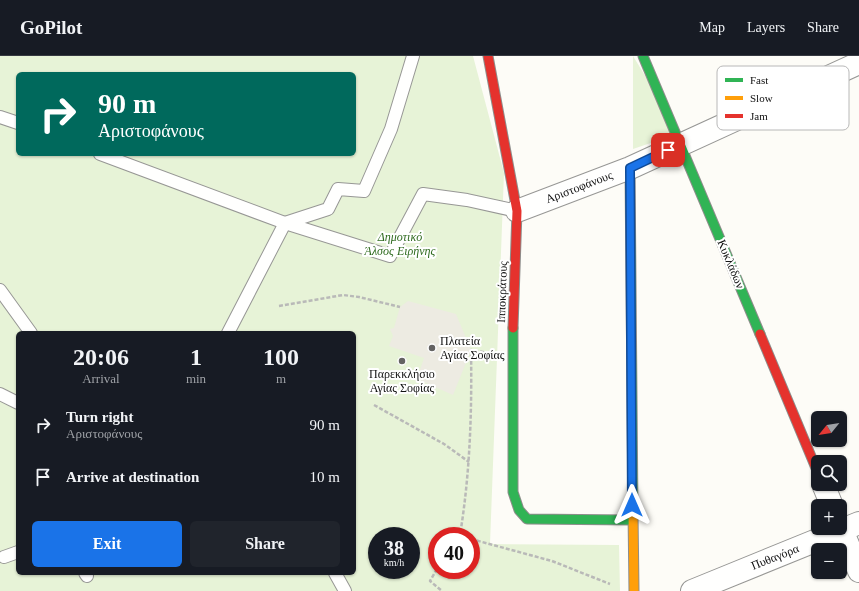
<!DOCTYPE html>
<meta charset="utf-8">
<style>
:root{--surface:#171b24;--page:#20242c;--text:#f1f3f6;--muted:#9ea1a6;--line:#363941;--accent:#1a73e8}
body{margin:0;font-family:Georgia,serif;background:var(--page);color:var(--text);height:100vh;display:flex;flex-direction:column;font-size:15px;white-space:nowrap}
*{box-sizing:border-box;margin:0}
p{font-size:13px;color:var(--muted)}
.icon{flex:none;width:22px;height:22px;fill:none;stroke:currentColor;stroke-width:2;stroke-linecap:round;stroke-linejoin:round}
.map{position:relative;flex:1;overflow:hidden}
.side{position:absolute;left:16px;top:275px;width:340px;height:244px;display:flex;flex-direction:column;background:var(--surface);border-radius:6px;box-shadow:0 1px 3px #0004}
.side>*{flex:none}
.top-card{position:absolute;left:16px;top:16px;width:340px;height:84px;border-radius:6px;box-shadow:0 1px 3px #0004;background:#00695c;color:#fff;overflow:hidden}
.needle{width:26px;rotate:240deg}
.buttons{position:absolute;left:811px;top:355px;display:grid;gap:8px}
.buttons a{display:grid;place-items:center;width:36px;height:36px;border-radius:6px;background:var(--surface);box-shadow:0 1px 3px #0004;font-size:20px}
.speed{position:absolute;left:368px;top:471px;display:flex;gap:8px;font-size:20px;font-weight:700;text-align:center}
.speed>*{display:grid;place-content:center;width:52px;height:52px;border-radius:50%;background:var(--surface);box-shadow:0 1px 3px #0004;line-height:1}
.speed small{font-size:10px;font-weight:400}
.speed .limit{border:6px solid #d22;background:#fff;color:#111}
.pin{position:absolute;display:grid;place-items:center;width:34px;height:34px;color:#fff;margin:-17px;border-radius:8px;box-shadow:0 2px 6px #0006}
.me{position:absolute;width:44px;margin:-22px;rotate:0deg;stroke-linejoin:round;filter:drop-shadow(0 0 3px #0008)}
.turn{display:flex;align-items:center;gap:14px;height:84px;padding:0 16px;font-size:18px}
.turn .icon{width:52px;height:52px;stroke-width:2.5}
.turn b{display:block;font-size:28px;line-height:34px}
.eta{display:flex;justify-content:space-evenly;align-items:center;height:68px;text-align:center}
.eta b{font-size:24px;font-weight:700;line-height:28px}
.action{display:flex;gap:8px;margin-top:auto;padding:8px 16px}
.action a{flex:1;height:46px;border-radius:6px;background:var(--accent);color:#fff;font-size:16px;font-weight:700;line-height:46px;text-align:center}
.action a+a{background:var(--page);color:var(--text)}
ul{padding:0;list-style:none}
li{display:flex;align-items:center;gap:12px;height:52px;padding:0 16px}
li div{flex:1}
li b{display:block;font-size:15px}
li em{font-style:normal}
header{display:flex;align-items:center;gap:24px;box-sizing:border-box;height:56px;padding:0 20px;background:var(--surface);border-bottom:1px solid var(--line)}
header strong{font-size:19px}
nav{display:flex;gap:22px;margin-inline-start:auto;font-size:14px}
.map>svg:first-child{display:block}
.green{fill:#e7f3d7;fill-rule:evenodd}
.plaza{fill:#edebe2}
.lines{fill:none;stroke-linecap:round;stroke-linejoin:round}
.lane-casing{stroke:#979795;stroke-width:14}
.street-casing{stroke:#979795;stroke-width:24}
.fast-casing{stroke:#8e8d8b;stroke-width:11}
.slow-casing{stroke:#8e8d8b;stroke-width:11}
.jam-casing{stroke:#8e8d8b;stroke-width:11}
.path{stroke:#b9b9b8;stroke-width:2.5;stroke-dasharray:4 2;stroke-linecap:butt}
.lane{stroke:#fffffe;stroke-width:12}
.street{stroke:#fffffe;stroke-width:22}
.fast{stroke:#30b455;stroke-width:9}
.slow{stroke:#ff9f0a;stroke-width:9}
.jam{stroke:#e5322d;stroke-width:9}
.route-casing{stroke:#114b97;stroke-width:10}
.route{stroke:#1a73e8;stroke-width:7}
.poi-dot{fill:#646362;stroke:#fff;stroke-width:1.5}
.labels{text-anchor:middle;dominant-baseline:central;stroke-width:4;stroke-linejoin:round;paint-order:stroke}
.street-label{font-size:12px;fill:#111;stroke:#fff}
.park-label{font-size:12px;font-style:italic;fill:#2f6b1f;stroke:#fff}
.poi-label{font-size:12px;fill:#111;stroke:#fff;text-anchor:start}
.key{fill:#fff;stroke:#b8b8b8;stroke-width:1}
.key-label{font-size:11px;fill:#111}
</style>
<header>
<strong>GoPilot</strong>
<nav><a>Map</a><a>Layers</a><a>Share</a></nav>
</header>
<div class="map">
<svg width="859" height="535" viewBox="0 0 859 535">
<rect width="100%" height="100%" fill="#fdfcf7"/>
<g class="green">
<path d="M0,0H473L504,117L490,488L619,489L620,535H0ZM18,18H354V98H18ZM18,277H354V517H18ZM377,480H411V514H377ZM437,480H471V514H437Z"/>
<polygon points="633,0 680,77 633,93"/>
</g>
<polygon class="plaza" points="408,245 456,258 471,294 453,339 417,323 424,302 389,290 393,280 390,273 394,272 400,251"/>
<g class="lines">
<g class="lane-casing">
<g id="lane">
<polyline points="0,61 18,67"/>
<polyline points="100,98 285,167 390,200 423,138 467,144 517,155"/>
<polyline points="0,234 31,277"/>
<polyline points="228,277 285,167 328,153 338,133 364,135 391,73 413,0"/>
<polyline points="0,338 18,347"/>
<polyline points="4,501 18,496"/>
<polyline points="85,517 87,520"/>
<polyline points="335,517 345,535"/>
</g>
</g>
<g class="street-casing">
<g id="street">
<polyline points="517,155 630,112 859,7"/>
<polyline points="823,428 832,450"/>
<polyline points="840,469 859,515"/>
<polyline points="692,535 859,467"/>
</g>
</g>
<g class="fast-casing">
<g id="fast">
<polyline points="643,0 760,278"/>
<polyline points="630,112 633,456"/>
<polyline points="513,272 513,436 519,454 527,463 632,464"/>
</g>
</g>
<g class="slow-casing">
<polyline id="slow" points="633,456 634,535"/>
</g>
<g class="jam-casing">
<g id="jam">
<polyline points="488,0 517,155 513,272"/>
<polyline points="760,278 818,417"/>
</g>
</g>
<g class="path">
<polyline points="279,250 343,239 359,241 400,251"/>
<polyline points="374,349 444,388 469,406"/>
<path d="M463,480L460,479C470,418 472,356 471,294L489,297"/>
<polyline points="471,483 552,505 610,528"/>
<polyline points="437,513 430,525 442,535"/>
</g>
<use href="#lane" class="lane"/>
<use href="#street" class="street"/>
<use href="#fast" class="fast"/>
<use href="#slow" class="slow"/>
<use href="#jam" class="jam"/>
</g>
<g class="lines">
<g class="route-casing">
<polyline id="route" points="632,449 630,112 668,94"/>
</g>
<use href="#route" class="route"/>
</g>
<g class="poi-dot">
<circle cx="432" cy="292" r="4"/>
<circle cx="402" cy="305" r="4"/>
</g>
<g class="labels">
<g class="street-label">
<text transform="translate(579 131) rotate(-21)">Αριστοφάνους</text>
<text transform="translate(731 208) rotate(67)">Κυκλάδων</text>
<text transform="translate(502 236) rotate(-88)">Ιπποκράτους</text>
<text transform="translate(775 501) rotate(-22)">Πυθαγόρα</text>
</g>
<g class="park-label">
<text x="400" y="181">Δημοτικό<tspan x="400" dy="14">Άλσος Ειρήνης</tspan></text>
</g>
<g class="poi-label">
<text x="440" y="285">Πλατεία<tspan x="440" dy="14">Αγίας Σοφίας</tspan></text>
<text x="402" y="318" text-anchor="middle">Παρεκκλήσιο<tspan x="402" dy="14">Αγίας Σοφίας</tspan></text>
</g>
</g>
<rect x="717" y="10" width="132" height="64" rx="6" class="key"/>
<rect x="725" y="22" width="18" height="4" fill="#30b455"/>
<rect x="725" y="40" width="18" height="4" fill="#ff9f0a"/>
<rect x="725" y="58" width="18" height="4" fill="#e5322d"/>
<g class="key-label">
<text x="750" y="28">Fast</text>
<text x="750" y="46">Slow</text>
<text x="750" y="64">Jam</text>
</g>
</svg>
<div class="buttons">
<a><svg class="needle" viewBox="-14 -14 28 28"><path d="M0-13l5 13h-10z" fill="#e53935"/><path d="M0 13l5-13h-10z" fill="#9ea1a6"/></svg></a>
<a><svg class="icon" aria-label="search" viewBox="0 0 24 24"><circle cx="10" cy="10" r="6"/><path d="M15 15l6 6"/></svg></a>
<a>+</a>
<a>−</a>
</div>
<div class="speed"><div>38<small>km/h</small></div><div class="limit">40</div></div>
<div class="pin" style="left:668px;top:94px;background:#d93025"><svg class="icon" aria-label="arrive" viewBox="0 0 24 24"><path d="M6 21V4h12l-3 4 3 4H6"/></svg></div>
<svg class="me" style="left:632px;top:449px" viewBox="-20 -20 40 40"><path d="M0-17L14 15 0 8-14 15z" fill="#1a73e8" stroke="#fff" stroke-width="4"/></svg>
<div class="top-card">
<div class="turn"><svg class="icon" aria-label="right" viewBox="0 0 24 24"><path d="M7 20v-9h11M14 6l5 5-5 5"/></svg><div><b>90 m</b>Αριστοφάνους</div></div>
</div>
<section class="side">
<div class="eta">
<div><b>20:06</b><p>Arrival</p></div>
<div><b>1</b><p>min</p></div>
<div><b>100</b><p>m</p></div>
</div>
<ul>
<li><svg class="icon" aria-label="right" viewBox="0 0 24 24"><path d="M7 20v-9h11M14 6l5 5-5 5"/></svg><div><b>Turn right</b><p>Αριστοφάνους</p></div><em>90 m</em></li>
<li><svg class="icon" aria-label="arrive" viewBox="0 0 24 24"><path d="M6 21V4h12l-3 4 3 4H6"/></svg><div><b>Arrive at destination</b></div><em>10 m</em></li>
</ul>
<div class="action"><a>Exit</a><a>Share</a></div>
</section>
</div>
